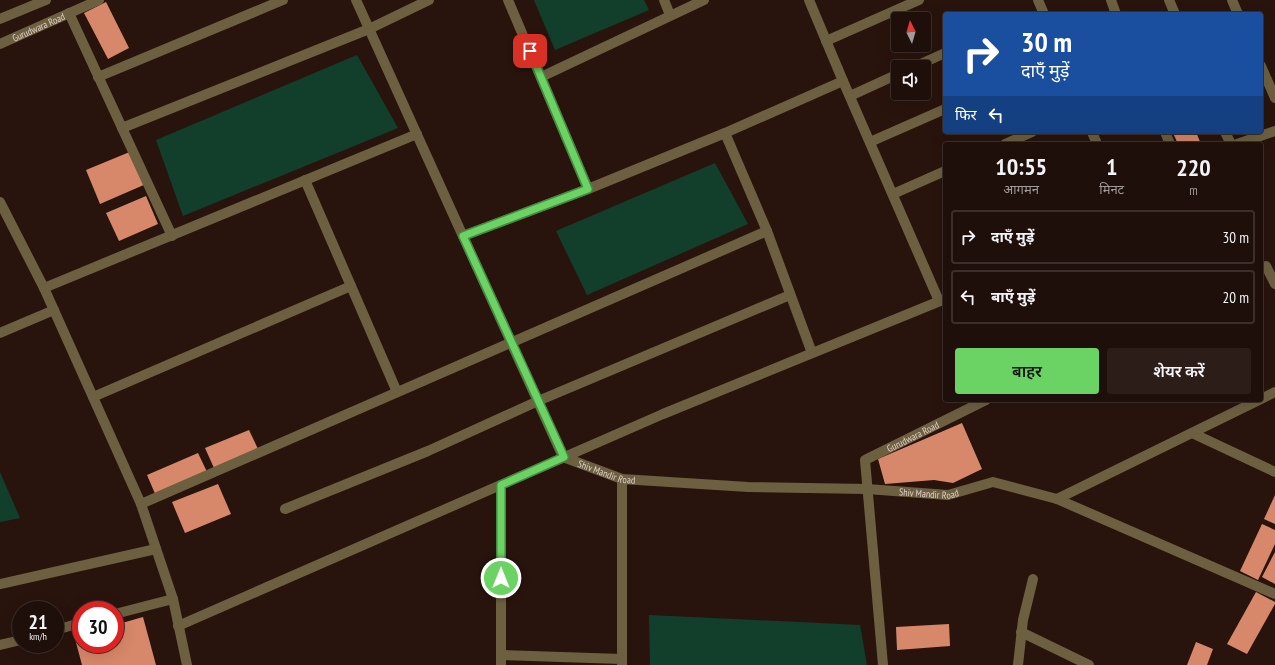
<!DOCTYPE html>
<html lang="hi">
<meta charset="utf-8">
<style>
:root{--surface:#1f0f0a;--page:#2c1d18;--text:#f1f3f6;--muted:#a19c9c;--line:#3c2f2b;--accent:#6ad364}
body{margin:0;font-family:"PT Sans Narrow","Noto Sans Devanagari",sans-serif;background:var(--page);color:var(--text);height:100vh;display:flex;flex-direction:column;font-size:15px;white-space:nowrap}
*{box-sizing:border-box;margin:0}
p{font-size:13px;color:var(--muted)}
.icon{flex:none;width:22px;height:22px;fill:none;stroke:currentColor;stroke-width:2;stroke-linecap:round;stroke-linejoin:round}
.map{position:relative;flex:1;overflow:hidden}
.sheet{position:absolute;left:943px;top:142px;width:320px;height:260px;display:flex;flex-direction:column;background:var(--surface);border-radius:4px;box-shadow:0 4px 16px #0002,0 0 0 1px var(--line)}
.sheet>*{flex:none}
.hud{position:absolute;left:943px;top:12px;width:320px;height:122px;border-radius:4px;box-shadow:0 4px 16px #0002,0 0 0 1px var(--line);background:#1a4fa0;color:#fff;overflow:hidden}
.needle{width:26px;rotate:355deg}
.controls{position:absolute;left:891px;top:12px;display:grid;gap:8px}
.controls a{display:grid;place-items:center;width:40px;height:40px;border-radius:4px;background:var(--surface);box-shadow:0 4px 16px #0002,0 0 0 1px var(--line);font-size:20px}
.speed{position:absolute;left:12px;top:601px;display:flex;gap:8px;font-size:20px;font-weight:700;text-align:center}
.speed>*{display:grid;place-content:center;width:52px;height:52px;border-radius:50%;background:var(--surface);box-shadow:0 4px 16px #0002,0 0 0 1px var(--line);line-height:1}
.speed small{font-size:10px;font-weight:400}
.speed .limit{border:6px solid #d22;background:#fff;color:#111}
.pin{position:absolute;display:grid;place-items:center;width:34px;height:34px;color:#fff;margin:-17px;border-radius:8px;box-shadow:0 2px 6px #0006}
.me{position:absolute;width:44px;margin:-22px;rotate:0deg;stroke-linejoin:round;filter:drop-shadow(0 0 3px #0008)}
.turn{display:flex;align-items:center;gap:14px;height:84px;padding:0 12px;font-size:18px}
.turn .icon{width:52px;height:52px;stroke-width:2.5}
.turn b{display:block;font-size:28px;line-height:34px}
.then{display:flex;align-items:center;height:38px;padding:0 12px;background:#0003;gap:8px;font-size:15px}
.eta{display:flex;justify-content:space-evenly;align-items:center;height:68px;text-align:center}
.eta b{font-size:24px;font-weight:600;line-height:28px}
.cta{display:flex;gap:8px;margin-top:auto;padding:8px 12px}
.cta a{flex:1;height:46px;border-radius:4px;background:var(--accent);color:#111;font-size:16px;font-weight:600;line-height:46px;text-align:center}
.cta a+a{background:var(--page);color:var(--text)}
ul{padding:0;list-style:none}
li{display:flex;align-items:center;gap:12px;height:54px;margin:0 8px 6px;padding:0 4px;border:2px solid var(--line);border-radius:4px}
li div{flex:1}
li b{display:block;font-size:15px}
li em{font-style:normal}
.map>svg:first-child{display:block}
.green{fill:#123f2c}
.building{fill:#d8886a}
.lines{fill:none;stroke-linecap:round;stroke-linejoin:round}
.minor{stroke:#6d6041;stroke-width:10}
.route-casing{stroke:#458941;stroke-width:10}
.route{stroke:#6ad364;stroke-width:7}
.labels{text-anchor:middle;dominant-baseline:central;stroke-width:4;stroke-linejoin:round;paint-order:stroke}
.street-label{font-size:10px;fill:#decfc9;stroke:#29140d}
</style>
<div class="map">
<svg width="1275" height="665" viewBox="0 0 1275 665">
<rect width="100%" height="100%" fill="#29140d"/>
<g class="green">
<polygon points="534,0 644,0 649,10 555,50"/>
<polygon points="357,55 398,128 183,216 156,140"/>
<polygon points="715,163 748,224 587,295 556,231"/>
<polygon points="0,472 20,518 0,522"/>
<polygon points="649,615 860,625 867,665 650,665"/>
</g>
<g class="building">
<polygon points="106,2 129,48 108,59 84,13"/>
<polygon points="1175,132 1196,132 1201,144 1178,144 1173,133"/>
<polygon points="132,151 146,184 100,204 86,170"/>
<polygon points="146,196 158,224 119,241 106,213"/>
<polygon points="962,423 982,469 953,483 934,480 885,484 878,459"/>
<polygon points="249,430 258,449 214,468 205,448"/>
<polygon points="198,453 208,474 156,496 147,475"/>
<polygon points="218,484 231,514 185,533 172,502"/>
<polygon points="1275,495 1275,524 1264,519"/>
<polygon points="1262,524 1275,530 1275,544 1258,580 1240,571"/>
<polygon points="1275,552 1275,584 1262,577"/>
<polygon points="1256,592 1275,602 1275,604 1247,654 1227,644"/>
<polygon points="143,617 156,665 82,665 74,635 81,633 81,644 115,644 115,625"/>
<polygon points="949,624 950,646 897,650 896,627"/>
<polygon points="1196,642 1213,649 1207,665 1187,665"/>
</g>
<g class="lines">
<g class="minor">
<path id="s1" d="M356,0L563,457L622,479L748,487L867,489L948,495L993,482L1057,499L1275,594"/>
<polyline points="508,0 588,189"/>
<polyline points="664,0 670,15"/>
<polyline points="809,0 843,81 939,301"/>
<polyline points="1038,0 1044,14"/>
<polyline points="1111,0 1116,14"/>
<polyline points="1169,0 1175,14"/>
<polyline points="1232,0 1238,14"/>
<polyline points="69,13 172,236"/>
<polyline points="0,19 46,0"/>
<polyline points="826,41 919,0"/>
<path id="s2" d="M0,44L99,0"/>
<polyline points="1261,66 1275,98"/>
<polyline points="914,67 945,53"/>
<polyline points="98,77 283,0"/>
<polyline points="541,77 704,0"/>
<polyline points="850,96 898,74"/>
<polyline points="122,128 369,29 429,0"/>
<polyline points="1092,132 1097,144"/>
<polyline points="1165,132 1170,144"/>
<polyline points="1225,132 1231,144"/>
<polyline points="725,133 767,231 812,353"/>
<polyline points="870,142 945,109"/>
<polyline points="1005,144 1032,132"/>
<polyline points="1237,144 1275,131"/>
<polyline points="305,180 397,392"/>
<polyline points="893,194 945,171"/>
<polyline points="0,202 44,288 141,504 173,599 187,665"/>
<polyline points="463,236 588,189 725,133 843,81"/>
<polyline points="1266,266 1275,284"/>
<polyline points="44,288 417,134"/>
<polyline points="0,333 54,310"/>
<polyline points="93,397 351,286"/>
<polyline points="1261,399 1275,392"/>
<polyline points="1192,433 1275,472"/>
<polyline points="622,479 622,665"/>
<polyline points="1057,499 1259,400"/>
<polyline points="141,504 767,231"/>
<polyline points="285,509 428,451 538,401 790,295"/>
<polyline points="0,584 156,549"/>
<polyline points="115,614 173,599"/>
<polyline points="178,626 663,414 945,299"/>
<polyline points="55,630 81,623"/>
<polyline points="1021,632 1089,665"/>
<polyline points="0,645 21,640"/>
<polyline points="501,655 622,659"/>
<polyline points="501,665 501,485"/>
<path id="s3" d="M883,665L865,460L986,400"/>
<polyline points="1018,665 1023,620 1033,579"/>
</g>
</g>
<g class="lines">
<g class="route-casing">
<polyline id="route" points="501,578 501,485 564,457 463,236 588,189 530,51"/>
</g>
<use href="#route" class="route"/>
</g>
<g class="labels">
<g class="street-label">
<text stroke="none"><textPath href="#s2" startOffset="42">Gurudwara Road</textPath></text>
<text stroke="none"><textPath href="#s3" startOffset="259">Gurudwara Road</textPath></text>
<text stroke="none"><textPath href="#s1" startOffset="548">Shiv Mandir Road</textPath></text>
<text stroke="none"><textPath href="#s1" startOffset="872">Shiv Mandir Road</textPath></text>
</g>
</g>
</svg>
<div class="controls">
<a><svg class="needle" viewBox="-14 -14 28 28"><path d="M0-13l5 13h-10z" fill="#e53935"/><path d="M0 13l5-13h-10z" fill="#a19c9c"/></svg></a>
<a><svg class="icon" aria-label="sound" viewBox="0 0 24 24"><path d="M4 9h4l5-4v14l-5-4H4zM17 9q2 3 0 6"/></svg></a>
</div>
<div class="speed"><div>21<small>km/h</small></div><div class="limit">30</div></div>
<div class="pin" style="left:530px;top:51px;background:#d93025"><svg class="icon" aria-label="arrive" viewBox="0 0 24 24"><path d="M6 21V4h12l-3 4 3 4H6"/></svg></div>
<svg class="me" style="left:501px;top:578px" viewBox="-20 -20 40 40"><circle r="17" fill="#6ad364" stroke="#fff" stroke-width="3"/><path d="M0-11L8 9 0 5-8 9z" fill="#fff"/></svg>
<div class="hud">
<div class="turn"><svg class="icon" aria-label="right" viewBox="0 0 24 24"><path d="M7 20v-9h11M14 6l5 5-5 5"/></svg><div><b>30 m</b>दाएँ मुड़ें</div></div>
<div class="then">फिर<svg class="icon" aria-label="left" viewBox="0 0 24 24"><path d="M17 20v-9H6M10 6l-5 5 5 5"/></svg></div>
</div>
<section class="sheet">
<div class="eta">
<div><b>10:55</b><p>आगमन</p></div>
<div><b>1</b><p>मिनट</p></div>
<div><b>220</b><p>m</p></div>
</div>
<ul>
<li><svg class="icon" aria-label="right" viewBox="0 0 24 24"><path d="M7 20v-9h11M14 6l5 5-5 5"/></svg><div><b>दाएँ मुड़ें</b></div><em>30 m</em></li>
<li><svg class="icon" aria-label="left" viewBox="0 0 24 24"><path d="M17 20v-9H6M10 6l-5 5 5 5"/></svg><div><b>बाएँ मुड़ें</b></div><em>20 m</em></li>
</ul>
<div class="cta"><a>बाहर</a><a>शेयर करें</a></div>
</section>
</div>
